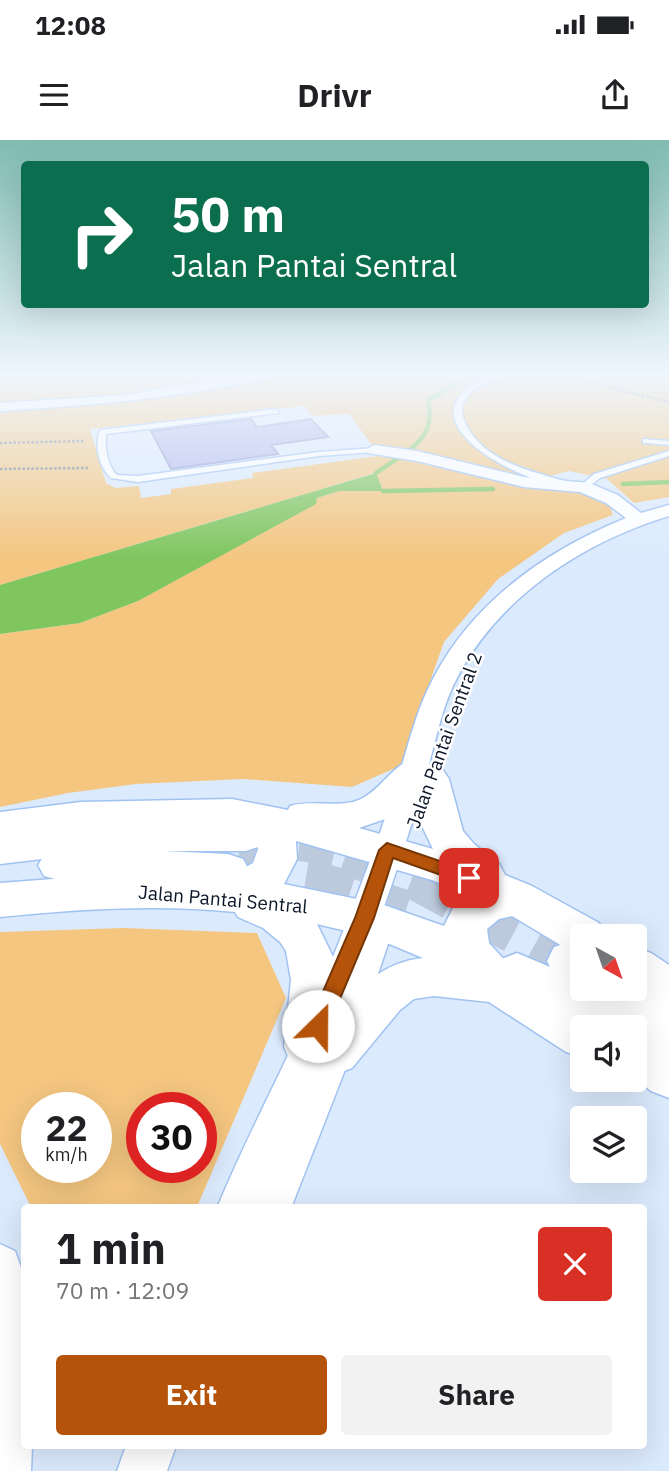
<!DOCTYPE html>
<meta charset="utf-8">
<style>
:root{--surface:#fff;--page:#f2f2f2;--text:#202124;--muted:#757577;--accent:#b45309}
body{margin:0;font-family:"IBM Plex Sans",sans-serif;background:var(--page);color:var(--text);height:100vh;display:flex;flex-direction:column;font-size:26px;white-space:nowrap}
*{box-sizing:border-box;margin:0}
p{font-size:23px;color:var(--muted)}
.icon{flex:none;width:38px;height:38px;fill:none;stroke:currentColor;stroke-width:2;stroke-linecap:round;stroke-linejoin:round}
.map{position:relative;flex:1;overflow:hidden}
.sheet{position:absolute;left:21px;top:1064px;width:626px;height:245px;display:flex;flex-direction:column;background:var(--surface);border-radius:7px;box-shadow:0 7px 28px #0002}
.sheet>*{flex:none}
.hud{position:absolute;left:21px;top:21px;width:628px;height:147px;border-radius:7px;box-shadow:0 7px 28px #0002;background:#0b6e4f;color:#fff;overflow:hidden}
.needle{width:46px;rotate:140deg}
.tools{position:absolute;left:570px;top:784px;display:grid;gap:14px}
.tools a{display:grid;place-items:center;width:77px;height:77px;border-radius:7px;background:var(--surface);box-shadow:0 7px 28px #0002;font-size:35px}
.speed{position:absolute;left:21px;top:952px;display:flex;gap:14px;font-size:35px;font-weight:700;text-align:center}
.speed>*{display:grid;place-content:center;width:91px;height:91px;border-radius:50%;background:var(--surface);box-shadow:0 7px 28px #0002;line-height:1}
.speed small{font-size:18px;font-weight:400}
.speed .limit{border:10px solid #d22;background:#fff;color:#111}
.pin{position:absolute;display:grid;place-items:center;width:60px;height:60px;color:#fff;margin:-30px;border-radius:14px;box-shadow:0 4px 10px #0006}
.me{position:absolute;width:77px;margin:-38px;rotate:23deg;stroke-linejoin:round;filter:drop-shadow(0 0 5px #0008)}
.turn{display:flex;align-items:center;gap:24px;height:147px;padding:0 35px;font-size:32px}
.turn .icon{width:91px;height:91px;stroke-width:2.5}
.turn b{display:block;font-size:49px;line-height:60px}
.round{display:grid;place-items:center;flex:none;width:74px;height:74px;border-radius:7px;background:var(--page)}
.summary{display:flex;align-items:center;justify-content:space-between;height:119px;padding:0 35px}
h1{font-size:42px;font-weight:700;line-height:52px}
.action{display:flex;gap:14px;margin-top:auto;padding:14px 35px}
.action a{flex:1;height:80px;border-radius:7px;background:var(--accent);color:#fff;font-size:28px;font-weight:700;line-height:80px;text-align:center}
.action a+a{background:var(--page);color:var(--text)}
.status{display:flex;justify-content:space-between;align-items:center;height:49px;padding:0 35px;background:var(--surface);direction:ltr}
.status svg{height:19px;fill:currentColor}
header{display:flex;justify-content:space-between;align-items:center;height:91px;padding:0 35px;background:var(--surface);font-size:32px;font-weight:700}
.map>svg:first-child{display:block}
.green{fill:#f4c680;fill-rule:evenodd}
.water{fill:#7fc65e}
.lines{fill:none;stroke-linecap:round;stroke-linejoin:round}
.stream{stroke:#7fc65e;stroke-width:4.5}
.building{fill:#afb8ed;stroke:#959dd1;stroke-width:2}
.motorway-tunnel-far1{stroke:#bdcadd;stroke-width:36;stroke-dasharray:36 18;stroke-linecap:butt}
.motorway-tunnel{stroke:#bdcadd;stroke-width:46;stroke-dasharray:46 24;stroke-linecap:butt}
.service-casing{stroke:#a0c2f1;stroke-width:3}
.minor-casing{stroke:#a0c2f1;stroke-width:3}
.secondary-casing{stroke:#a0c2f1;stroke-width:3}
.motorway-casing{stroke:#a0c2f1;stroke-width:3}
.path{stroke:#768395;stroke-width:2.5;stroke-dasharray:2.5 2;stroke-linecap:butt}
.service{fill:#fff;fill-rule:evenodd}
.minor{fill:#fff;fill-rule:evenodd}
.secondary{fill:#fff;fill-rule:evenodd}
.motorway{fill:#fff;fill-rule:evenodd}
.route{fill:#b45309;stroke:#753606;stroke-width:2}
.labels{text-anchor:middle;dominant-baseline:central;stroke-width:5;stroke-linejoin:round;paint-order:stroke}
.street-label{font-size:19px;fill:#0c1829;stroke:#fff}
</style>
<div class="status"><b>12:08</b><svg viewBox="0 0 49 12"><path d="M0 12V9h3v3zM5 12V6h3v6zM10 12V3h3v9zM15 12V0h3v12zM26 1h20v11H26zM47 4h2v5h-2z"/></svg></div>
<header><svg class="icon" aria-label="menu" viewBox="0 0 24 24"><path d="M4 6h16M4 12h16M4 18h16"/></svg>Drivr<svg class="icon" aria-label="share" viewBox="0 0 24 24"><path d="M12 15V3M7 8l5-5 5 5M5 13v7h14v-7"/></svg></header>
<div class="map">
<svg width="669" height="1331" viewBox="0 0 669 1331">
<rect width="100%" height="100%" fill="#dceafd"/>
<g class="green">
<polygon points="0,233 669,233 669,357 634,363 607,339 569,331 535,340 374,308 349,274 312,276 305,266 90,289 106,343 115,348 139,346 141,358 171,354 171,349 253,338 252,333 393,314 536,346 571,350 592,356 610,367 613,375 564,393 498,439 444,502 400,626 352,647 242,639 136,644 68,653 0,667 0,494 80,483 138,461 315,364 317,358 339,351 383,350 375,333 0,445"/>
<path d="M124,788L257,793L286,858L197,1067H31L0,1004V792ZM37,968H96V1027H37ZM142,968H201V1027H142Z"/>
</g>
<polygon class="water" points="376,333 383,351 339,351 317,358 316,364 138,461 80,483 0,494 0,445"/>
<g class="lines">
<g class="stream">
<path d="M408,311C427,297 433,283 428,260L474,233"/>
<polyline points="376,333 401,316"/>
<polyline points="623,344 669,342"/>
<polyline points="383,351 493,349"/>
</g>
</g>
<polygon class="building" points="251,279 257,287 311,279 328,297 271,305 278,314 171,329 151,291"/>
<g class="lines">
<polyline class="motorway-tunnel-far1" points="246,696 308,704 354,714"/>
<g class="motorway-tunnel">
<polyline points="347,712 420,739 570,821"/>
<polyline points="236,731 322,746 405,773"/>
</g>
<g class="service-casing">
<g id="service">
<path d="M498,233H506C493,242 475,245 465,259C460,267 462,277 466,285C485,322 531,331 568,342V346C538,347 442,305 455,265C461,248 483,239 498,233Z"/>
<path d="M276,269L279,273L106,294C105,308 107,325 117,335L138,336L319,312L374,308L378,310L374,312L319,316L138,342L111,338C99,327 94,306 100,290Z"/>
<polygon points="643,299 669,301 669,305 646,303 643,303"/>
<polygon points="669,311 669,316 600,338 586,349 579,347 594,334"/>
</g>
</g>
<g class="minor-casing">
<g id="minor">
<path d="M255,233H278L276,236C185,258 93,265 0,271V263L126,255Z"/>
<path d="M374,305L417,311L524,337L589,343L618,355L641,373L669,365V376C584,402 501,455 458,536C442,565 436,600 427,632C412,685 395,737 376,789L385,791L389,801L352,912L291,1068H217C254,979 301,896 337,807C358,754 378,701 395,648C407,611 415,572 434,537C474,461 547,410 626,378L606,363L580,352L524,347L417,321L368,313L366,310Z"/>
<polygon points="0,1104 15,1111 24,1136 24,1306 32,1306 31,1331 0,1331"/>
<polygon points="126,1306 176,1306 167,1331 117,1331"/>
</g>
</g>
<g class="secondary-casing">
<g id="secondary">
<path d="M413,619L443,630L449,639L463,691L474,704L499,724L505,735L532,746L599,783L605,796H583V814L567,809L512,776L499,779L487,789L489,803L509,825L600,880L604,887H583V918L566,912L489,862L434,856L414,859L400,870L352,928L334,935L316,927L309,930L291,923L284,907L291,840L286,811L280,802L263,788L238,777L235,772C158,764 78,769 0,777V743L106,735L227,738L253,723L258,709L254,700L229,687L81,690L0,700V672L81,662L232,659L288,670L290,666C313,659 340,669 361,659C382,649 391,626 413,619ZM414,656L420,682L433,709L359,688L391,677ZM296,701L432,740L468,755L453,768L444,786L381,764L284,744L297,719ZM317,784L375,798L423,818C385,822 361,845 336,872L335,821Z"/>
<polygon points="635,808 651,813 669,825 669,871 652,865 630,849 635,849"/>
</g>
</g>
<g class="motorway-casing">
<g id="motorway">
<path d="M153,681H246L260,686L266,696L260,706L246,711H164L228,714L243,719L249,730L243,741C211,751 174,741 141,741C109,740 75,746 44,736L38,725L42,719L0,724V694L61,687Z"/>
<polygon points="570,802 583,806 583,849 635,849 635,840 669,862 669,958 651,951 635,938 635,887 583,887 583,897 552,875 501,847 494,833 501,819 517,813 550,827 547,821 554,807"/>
</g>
</g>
<g class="path">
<polyline points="569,233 602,246 669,262"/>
<polyline points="0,303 84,301"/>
<polyline points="0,329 90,328"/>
</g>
<use href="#service" class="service"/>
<use href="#minor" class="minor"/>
<use href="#secondary" class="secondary"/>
<use href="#motorway" class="motorway"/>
</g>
<linearGradient id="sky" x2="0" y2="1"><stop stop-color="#7ebbb1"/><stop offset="0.56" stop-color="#eff6fe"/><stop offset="1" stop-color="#eff6fe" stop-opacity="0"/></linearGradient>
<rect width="669" height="419" fill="url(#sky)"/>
<polygon class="route" points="387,703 475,733 478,738 475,743 469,745 393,718 374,778 326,892 318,895 311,892 308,886 355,778 379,710"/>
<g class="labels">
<g class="street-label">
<text transform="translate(444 600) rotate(-70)">Jalan Pantai Sentral 2</text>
<text transform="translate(223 759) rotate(5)">Jalan Pantai Sentral</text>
</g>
</g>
</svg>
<div class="tools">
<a><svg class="needle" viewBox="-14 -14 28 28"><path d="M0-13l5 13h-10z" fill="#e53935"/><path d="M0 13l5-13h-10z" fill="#757577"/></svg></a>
<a><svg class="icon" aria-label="sound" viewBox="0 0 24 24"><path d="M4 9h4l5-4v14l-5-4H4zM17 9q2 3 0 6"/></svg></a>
<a><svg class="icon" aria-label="layers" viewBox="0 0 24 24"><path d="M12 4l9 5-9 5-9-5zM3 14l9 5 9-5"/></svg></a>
</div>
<div class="speed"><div>22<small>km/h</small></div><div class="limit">30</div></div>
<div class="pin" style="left:469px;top:738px;background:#d93025"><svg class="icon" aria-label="arrive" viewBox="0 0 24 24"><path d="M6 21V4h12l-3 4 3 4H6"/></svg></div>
<svg class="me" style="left:318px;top:886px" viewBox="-20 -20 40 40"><circle r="19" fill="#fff"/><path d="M0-13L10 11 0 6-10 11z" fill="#b45309"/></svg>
<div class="hud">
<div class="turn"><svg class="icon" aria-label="right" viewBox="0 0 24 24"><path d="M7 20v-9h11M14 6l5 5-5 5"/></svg><div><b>50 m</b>Jalan Pantai Sentral</div></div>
</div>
<section class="sheet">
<div class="summary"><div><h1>1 min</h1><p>70 m · 12:09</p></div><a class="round" style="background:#d93025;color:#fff"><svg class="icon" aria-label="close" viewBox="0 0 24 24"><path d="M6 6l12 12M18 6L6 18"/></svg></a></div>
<div class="action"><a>Exit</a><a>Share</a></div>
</section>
</div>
